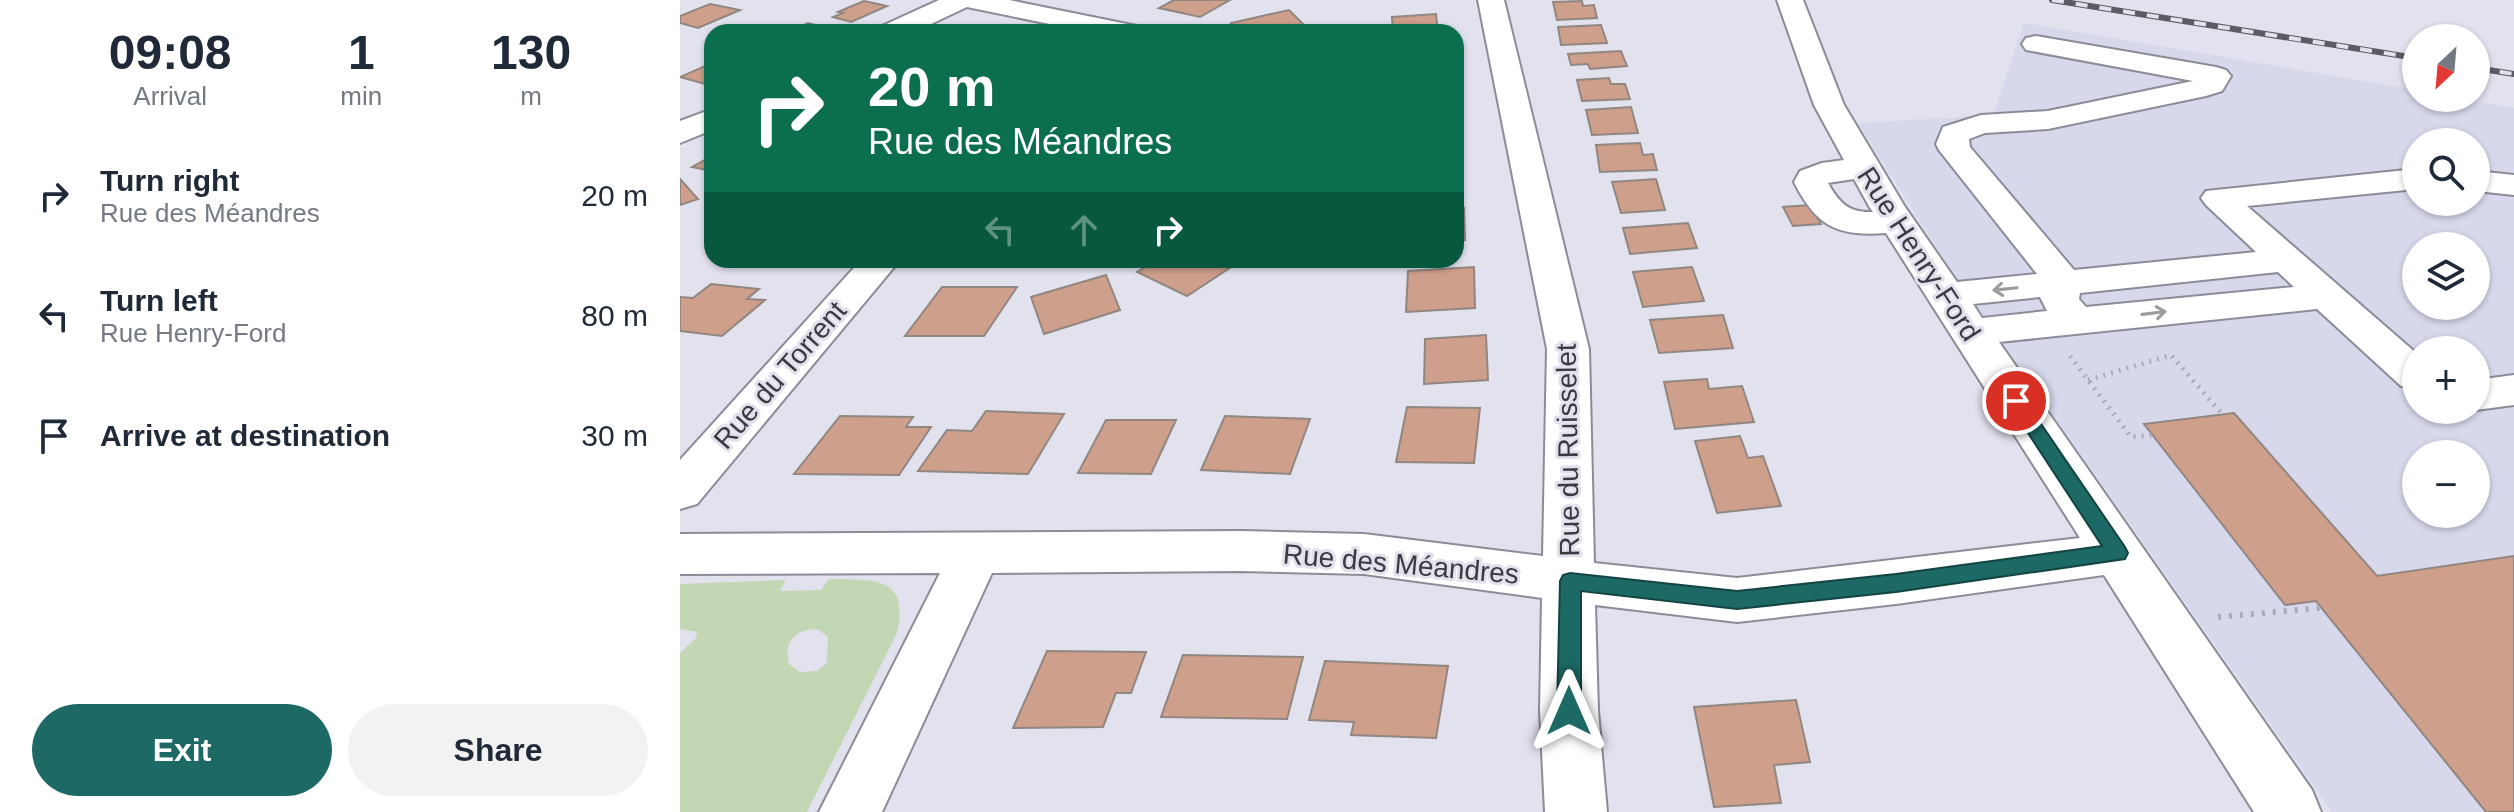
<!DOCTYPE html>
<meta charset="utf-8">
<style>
:root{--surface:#fff;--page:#f2f2f3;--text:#1f2937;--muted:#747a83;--accent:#1d6965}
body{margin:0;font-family:Arial,sans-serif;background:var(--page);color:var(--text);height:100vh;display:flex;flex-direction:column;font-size:30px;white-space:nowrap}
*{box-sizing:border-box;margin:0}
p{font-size:26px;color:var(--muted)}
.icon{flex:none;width:44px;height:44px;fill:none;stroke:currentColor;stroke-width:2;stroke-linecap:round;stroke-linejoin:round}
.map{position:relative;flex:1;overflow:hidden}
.panel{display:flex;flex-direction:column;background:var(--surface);width:680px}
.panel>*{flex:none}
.top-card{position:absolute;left:24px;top:24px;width:760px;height:244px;border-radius:24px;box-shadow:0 2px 6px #0004;background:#0b6e4f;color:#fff;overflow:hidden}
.needle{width:52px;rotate:206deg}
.controls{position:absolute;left:1722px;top:24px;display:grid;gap:16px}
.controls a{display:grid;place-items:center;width:88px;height:88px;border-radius:50%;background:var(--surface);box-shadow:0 2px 6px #0004;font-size:40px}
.pin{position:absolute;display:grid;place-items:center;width:68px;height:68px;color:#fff;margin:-34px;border:4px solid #fff;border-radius:50%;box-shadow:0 2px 8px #0007}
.me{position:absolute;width:88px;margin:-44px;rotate:0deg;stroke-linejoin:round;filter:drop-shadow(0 0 6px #0008)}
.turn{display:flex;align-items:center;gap:28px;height:168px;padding:0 32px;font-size:36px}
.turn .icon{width:104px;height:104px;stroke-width:2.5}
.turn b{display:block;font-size:56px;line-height:68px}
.lanes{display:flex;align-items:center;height:76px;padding:0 32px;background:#0003;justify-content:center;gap:40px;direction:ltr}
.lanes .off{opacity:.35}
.eta{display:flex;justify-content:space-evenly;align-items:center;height:136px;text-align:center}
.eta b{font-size:48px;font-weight:600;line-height:56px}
.cta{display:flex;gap:16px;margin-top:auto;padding:16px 32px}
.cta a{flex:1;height:92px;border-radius:48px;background:var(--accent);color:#fff;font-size:32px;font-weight:600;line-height:92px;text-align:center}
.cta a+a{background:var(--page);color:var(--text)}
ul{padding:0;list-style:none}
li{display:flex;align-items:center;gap:24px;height:120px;padding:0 32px}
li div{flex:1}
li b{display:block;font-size:30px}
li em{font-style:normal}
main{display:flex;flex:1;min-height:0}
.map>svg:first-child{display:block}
.built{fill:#d7d8ec;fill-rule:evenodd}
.green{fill:#c4d7b5;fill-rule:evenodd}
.building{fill:#ce9f8b;stroke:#928681;stroke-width:2}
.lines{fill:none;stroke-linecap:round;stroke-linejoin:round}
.minor-casing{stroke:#8c8c98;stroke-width:4}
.path-far1{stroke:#acacb6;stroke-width:5;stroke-dasharray:2 6;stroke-linecap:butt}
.path{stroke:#acacb6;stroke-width:6;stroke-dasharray:3 8;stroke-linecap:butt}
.minor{fill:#fff;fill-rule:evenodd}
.rail-casing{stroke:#5b5b61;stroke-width:6}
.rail{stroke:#e1e2ee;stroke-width:4;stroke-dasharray:12;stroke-linecap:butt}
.oneway{stroke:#9c9c9f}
.route{fill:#1d6965;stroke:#134442;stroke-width:2}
.labels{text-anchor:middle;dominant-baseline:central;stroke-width:6;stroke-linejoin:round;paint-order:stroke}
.street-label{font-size:28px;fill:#3a3a3f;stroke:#e1e2ee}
</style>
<main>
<section class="panel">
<div class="eta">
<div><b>09:08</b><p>Arrival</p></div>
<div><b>1</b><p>min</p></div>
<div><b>130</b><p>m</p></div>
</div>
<ul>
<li><svg class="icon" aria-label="right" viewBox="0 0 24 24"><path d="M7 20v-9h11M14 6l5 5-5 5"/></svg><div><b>Turn right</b><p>Rue des Méandres</p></div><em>20 m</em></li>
<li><svg class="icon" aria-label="left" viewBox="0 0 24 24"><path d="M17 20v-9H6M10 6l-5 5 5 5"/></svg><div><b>Turn left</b><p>Rue Henry-Ford</p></div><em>80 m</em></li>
<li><svg class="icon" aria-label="arrive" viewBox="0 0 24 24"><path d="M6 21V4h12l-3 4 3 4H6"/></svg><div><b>Arrive at destination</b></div><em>30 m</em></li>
</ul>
<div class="cta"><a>Exit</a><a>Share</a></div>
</section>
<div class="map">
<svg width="1834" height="812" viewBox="0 0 1834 812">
<rect width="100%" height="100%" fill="#e1e2ee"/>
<path class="built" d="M1344,23L1736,90V98H1777L1834,108V812H1652L1264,259L1178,123L1313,115ZM1736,142H1796V202H1736ZM1736,246H1796V306H1736ZM1736,350H1796V410H1736ZM1736,454H1796V514H1736Z"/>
<path class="green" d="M149,579C194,580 230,575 217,633L127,812H0V653L16,638L17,632L0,629V584L106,580L100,591L141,590ZM137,629L148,637L147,662L138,671L120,672L109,664C104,641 114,630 137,629Z"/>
<g class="building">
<polygon points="494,0 550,0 520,17 479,8"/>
<polygon points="184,1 207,6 171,22 153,17 163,13 158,12"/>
<polygon points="902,1 903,6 914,5 917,18 877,20 873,2"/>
<polygon points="30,4 60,10 18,28 0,23 0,16"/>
<polygon points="609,10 630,31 559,32 551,23"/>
<polygon points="756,14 758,32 713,32 712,17"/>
<polygon points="128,23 154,30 107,32"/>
<polygon points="921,25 927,43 881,45 878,27"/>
<polygon points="941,51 947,66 910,69 908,64 891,65 888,54"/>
<polygon points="32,63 32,86 0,77"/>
<polygon points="929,78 931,84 945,84 950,99 902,101 897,80"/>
<polygon points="951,107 958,133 912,135 906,110"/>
<polygon points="960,143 963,155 973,154 977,170 920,172 916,145"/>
<polygon points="32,156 32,171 12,167"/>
<polygon points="0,179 18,199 0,205"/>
<polygon points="976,179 985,210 941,213 932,182"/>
<polygon points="1130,205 1141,224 1113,226 1103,207"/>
<polygon points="784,208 785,240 776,241 776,209"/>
<polygon points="1008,223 1017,248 950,254 943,228"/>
<polygon points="51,260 116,260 109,266"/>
<polygon points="477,260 537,260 551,267 507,296 457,272"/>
<polygon points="794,267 795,308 726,312 728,271"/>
<polygon points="1012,267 1024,301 963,307 953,272"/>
<polygon points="426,275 440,310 364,334 351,297"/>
<polygon points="31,284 79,289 67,299 85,300 42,336 0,331 0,297 13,298"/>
<polygon points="262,287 337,287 304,336 225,336"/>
<polygon points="1043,315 1053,348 979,353 970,320"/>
<polygon points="806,335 808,380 744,384 745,339"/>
<polygon points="1027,379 1029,389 1062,386 1074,422 995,429 984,382"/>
<polygon points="727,407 800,408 794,463 716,462"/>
<polygon points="306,411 384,414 348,474 238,471 267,430 292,431"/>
<polygon points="1554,413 1697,576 1834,556 1834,812 1806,812 1636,601 1605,605 1464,424"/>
<polygon points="160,416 233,417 226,427 251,427 219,475 114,474"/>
<polygon points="545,416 630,419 610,474 521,470"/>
<polygon points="426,420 496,420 471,474 398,473"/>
<polygon points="1060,436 1068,458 1083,456 1101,506 1037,513 1015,441"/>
<polygon points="367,651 466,652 451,693 436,693 423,727 333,728"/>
<polygon points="503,655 623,657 607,719 481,717"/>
<polygon points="645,661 768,666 756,738 671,735 674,722 629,720"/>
<polygon points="1116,700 1130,762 1094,765 1101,803 1034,807 1014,707"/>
</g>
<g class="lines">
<g class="minor-casing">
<g id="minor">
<polygon points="259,0 329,0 447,24 457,26 461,32 408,32 287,7 234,32 198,32 202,26"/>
<path d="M798,0H824L909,349L914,563L1057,578L1400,538L1206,233C1157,237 1136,226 1114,182L1120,171L1142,163L1164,160L1134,105L1097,0H1123L1164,105L1225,207L1277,282L1357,274L1259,150L1256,144L1263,127L1301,115L1368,111L1513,81L1346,50L1342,44L1346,38L1356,36L1536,67L1546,70L1551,76L1542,91L1526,96L1368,129L1305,133L1289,139L1290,147L1394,270L1576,252L1526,205L1521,198L1526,191L1736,169V189L1567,206L1736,353V390L1721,386L1637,309L1319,342L1632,790L1641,812H1574L1424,575L1216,604L1057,622L915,605L918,711L927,812H865L860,711L862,598L684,574L561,571L312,573L202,812H139L260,573L0,574V534L561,531L684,534L863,556L867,349ZM1174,179L1190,208L1193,212C1169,213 1159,203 1148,183ZM1598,272L1614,287L1406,307L1399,299L1400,293ZM1360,297L1367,311L1302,318L1293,304Z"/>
<polygon points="32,109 32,130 0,143 0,121"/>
<polygon points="1796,171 1834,175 1834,195 1796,191"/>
<polygon points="181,260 220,260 17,504 0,509 0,460"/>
<polygon points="1834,375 1834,405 1796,410 1796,380"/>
</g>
</g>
<g class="path-far1">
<polyline points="1390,356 1451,437 1472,435"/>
<polyline points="1408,380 1491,355 1542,414"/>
</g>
<polyline class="path" points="1538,617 1641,608"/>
<use href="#minor" class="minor"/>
<g class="rail-casing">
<g id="rail">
<polyline points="1372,0 1736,58"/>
<polyline points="1796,68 1834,74"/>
</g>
</g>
<use href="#rail" class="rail"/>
</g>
<defs><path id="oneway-shaft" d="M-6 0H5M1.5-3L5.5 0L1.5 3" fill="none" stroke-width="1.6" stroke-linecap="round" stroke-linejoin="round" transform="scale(2)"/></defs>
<g class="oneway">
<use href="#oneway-shaft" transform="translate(1325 289) rotate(174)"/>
<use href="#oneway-shaft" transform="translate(1474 313) rotate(-7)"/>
</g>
<polygon class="route" points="1336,395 1342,396 1445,547 1448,553 1445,559 1216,592 1057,609 901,591 901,711 897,718 889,721 881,718 877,711 880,581 883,575 890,573 1057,591 1216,574 1422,546 1327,401"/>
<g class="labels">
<g class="street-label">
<text transform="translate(1239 254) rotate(57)">Rue Henry-Ford</text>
<text transform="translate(100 375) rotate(-49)">Rue du Torrent</text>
<text transform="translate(888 450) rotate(-91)">Rue du Ruisselet</text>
<text transform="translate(721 564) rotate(5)">Rue des Méandres</text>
</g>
</g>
</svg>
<div class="controls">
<a><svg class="needle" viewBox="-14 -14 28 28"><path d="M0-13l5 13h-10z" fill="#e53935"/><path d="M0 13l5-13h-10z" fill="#747a83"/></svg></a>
<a><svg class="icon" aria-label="search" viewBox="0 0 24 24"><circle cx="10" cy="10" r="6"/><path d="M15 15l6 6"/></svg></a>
<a><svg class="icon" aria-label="layers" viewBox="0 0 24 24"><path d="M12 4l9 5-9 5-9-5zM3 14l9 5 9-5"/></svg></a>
<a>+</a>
<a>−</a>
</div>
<div class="pin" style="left:1336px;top:401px;background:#d93025"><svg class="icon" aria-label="arrive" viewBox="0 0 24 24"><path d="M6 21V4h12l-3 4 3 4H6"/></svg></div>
<svg class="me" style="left:889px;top:711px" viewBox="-20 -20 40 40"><path d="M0-17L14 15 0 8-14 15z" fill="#1d6965" stroke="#fff" stroke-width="4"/></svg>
<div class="top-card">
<div class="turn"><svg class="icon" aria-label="right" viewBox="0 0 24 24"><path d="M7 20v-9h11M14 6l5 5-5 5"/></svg><div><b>20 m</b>Rue des Méandres</div></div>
<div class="lanes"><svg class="icon off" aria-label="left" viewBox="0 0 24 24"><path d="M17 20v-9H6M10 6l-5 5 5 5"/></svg><svg class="icon off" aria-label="ahead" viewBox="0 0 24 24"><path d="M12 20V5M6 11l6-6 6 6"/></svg><svg class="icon" aria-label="right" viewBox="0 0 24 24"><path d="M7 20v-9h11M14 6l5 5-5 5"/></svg></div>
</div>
</div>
</main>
